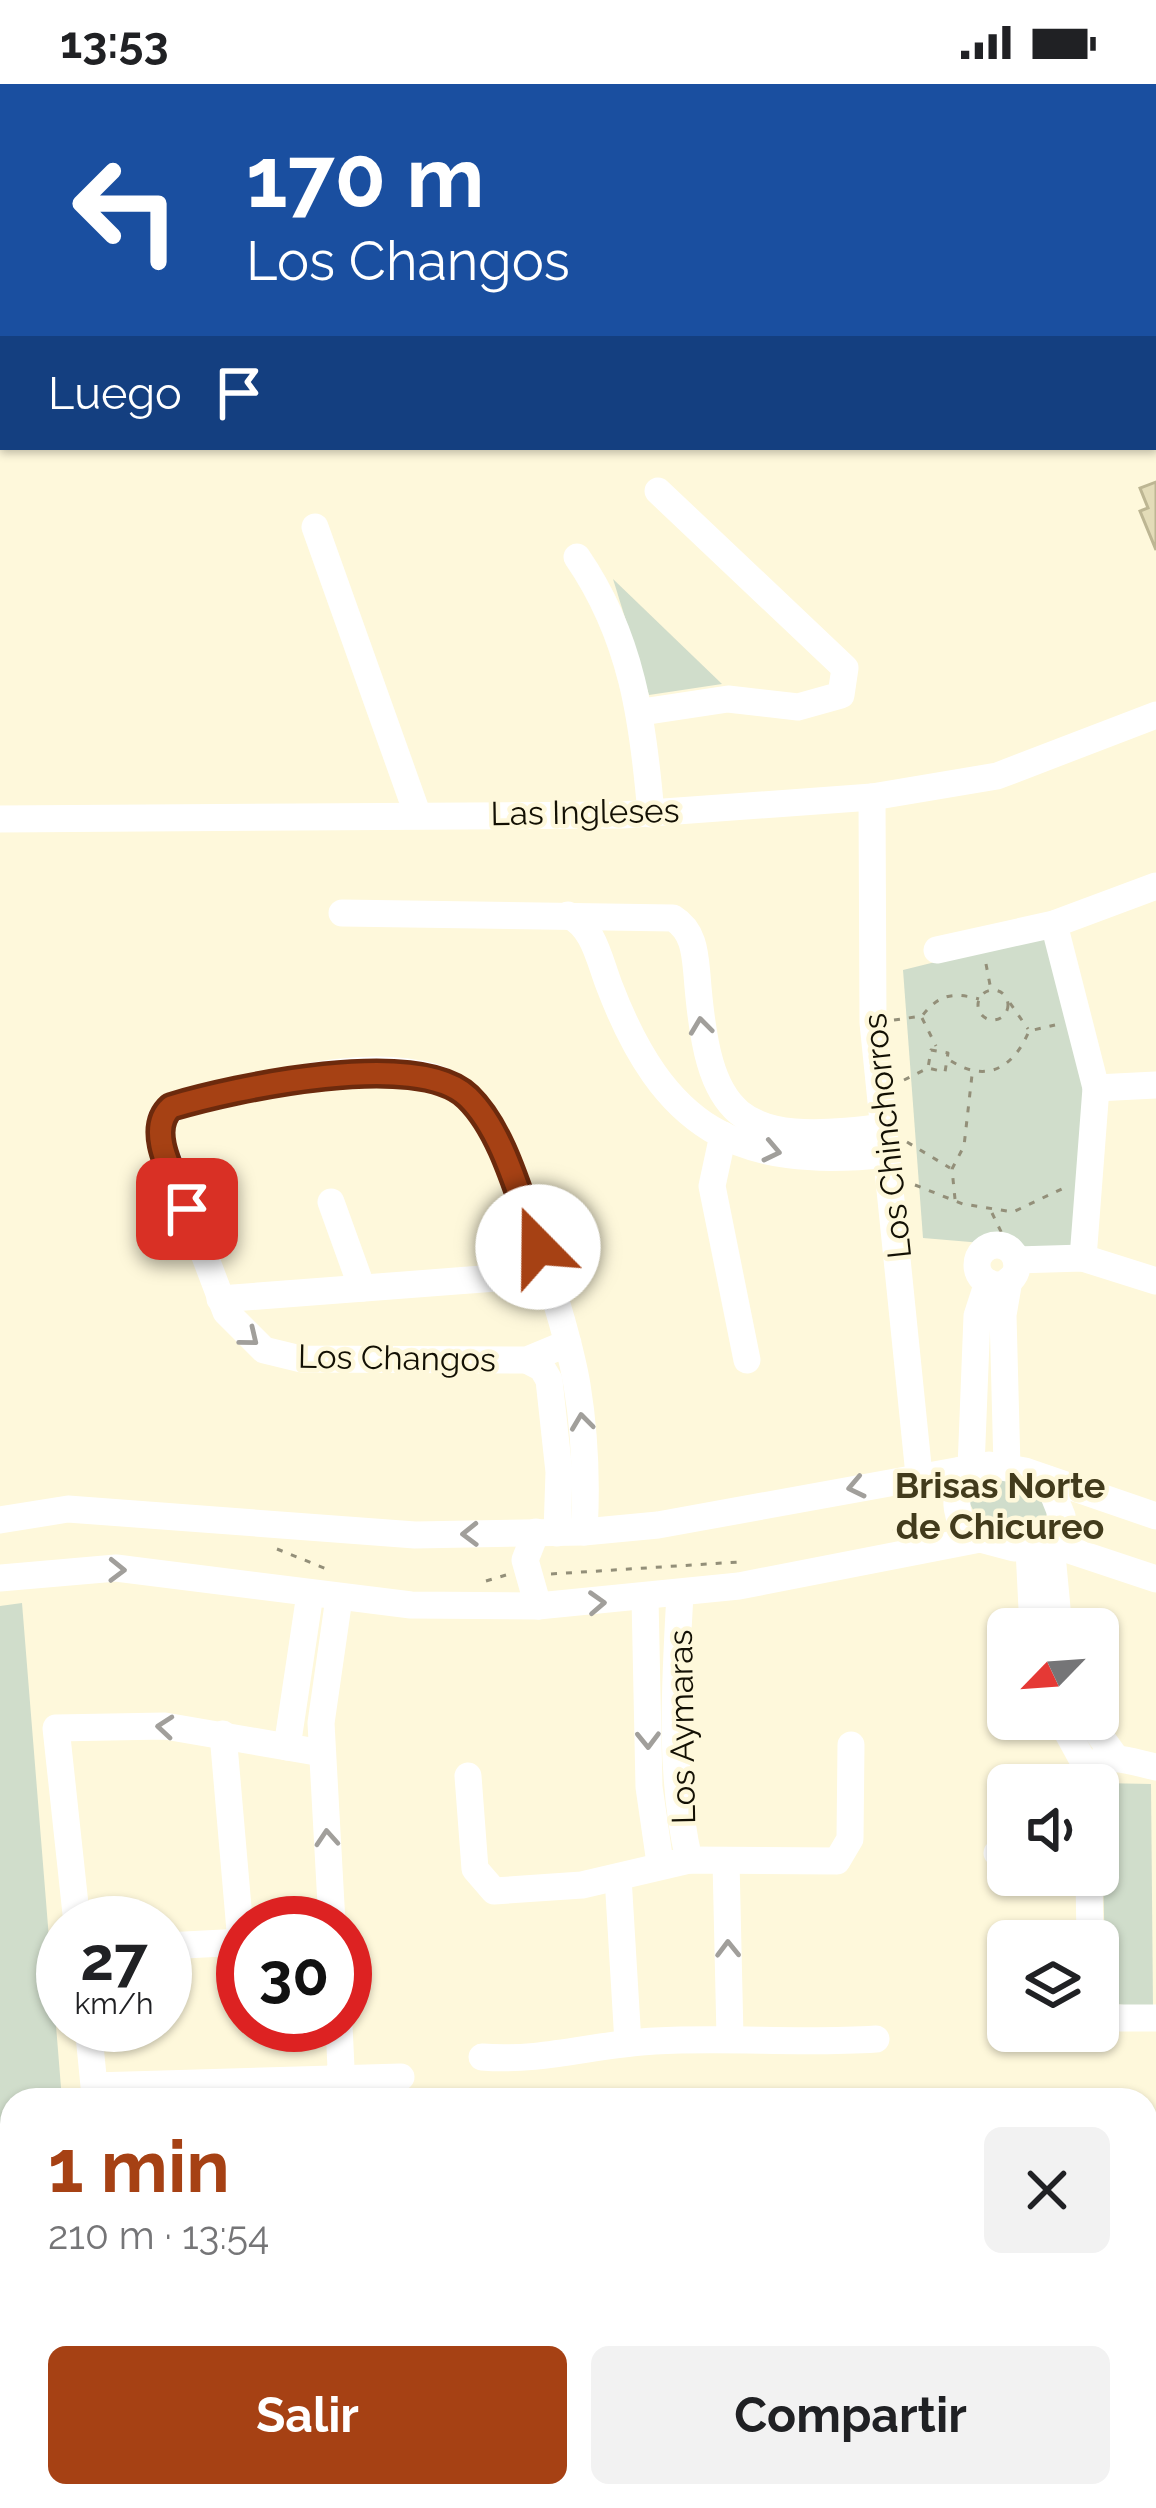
<!DOCTYPE html>
<html lang="es">
<meta charset="utf-8">
<style>
:root{--surface:#fff;--page:#f2f2f2;--text:#202124;--muted:#757577;--accent:#a64114}
body{margin:0;font-family:Raleway,sans-serif;background:var(--page);color:var(--text);height:100vh;display:flex;flex-direction:column;font-size:45px;white-space:nowrap}
*{box-sizing:border-box;margin:0}
p{font-size:39px;color:var(--muted)}
.icon{flex:none;width:66px;height:66px;fill:none;stroke:currentColor;stroke-width:2;stroke-linecap:round;stroke-linejoin:round}
.map{position:relative;flex:1;overflow:hidden}
.drawer{position:absolute;left:0px;top:2004px;width:1158px;height:420px;display:flex;flex-direction:column;background:var(--surface);border-radius:36px 36px 0 0;box-shadow:0 3px 9px #0004}
.drawer>*{flex:none}
.top-card{position:absolute;left:0px;top:0px;width:1158px;height:366px;box-shadow:0 3px 9px #0004;background:#1a4fa0;color:#fff;overflow:hidden}
.needle{width:78px;rotate:245deg}
.fabs{position:absolute;left:987px;top:1524px;display:grid;gap:24px}
.fabs a{display:grid;place-items:center;width:132px;height:132px;border-radius:18px;background:var(--surface);box-shadow:0 3px 9px #0004;font-size:60px}
.speed{position:absolute;left:36px;top:1812px;display:flex;gap:24px;font-size:60px;font-weight:700;text-align:center}
.speed>*{display:grid;place-content:center;width:156px;height:156px;border-radius:50%;background:var(--surface);box-shadow:0 3px 9px #0004;line-height:1}
.speed small{font-size:30px;font-weight:400}
.speed .limit{border:18px solid #d22;background:#fff;color:#111}
.pin{position:absolute;display:grid;place-items:center;width:102px;height:102px;color:#fff;margin:-51px;border-radius:24px;box-shadow:0 6px 18px #0006}
.me{position:absolute;width:132px;margin:-66px;rotate:338deg;stroke-linejoin:round;filter:drop-shadow(0 0 9px #0008)}
.turn{display:flex;align-items:center;gap:42px;height:252px;padding:0 48px;font-size:54px}
.turn .icon{width:156px;height:156px;stroke-width:2.5}
.turn b{display:block;font-size:84px;line-height:102px}
.then{display:flex;align-items:center;height:114px;padding:0 48px;background:#0003;gap:24px;font-size:45px}
.round{display:grid;place-items:center;flex:none;width:126px;height:126px;border-radius:18px;background:var(--page)}
.summary{display:flex;align-items:center;justify-content:space-between;height:204px;padding:0 48px}
h1{font-size:72px;font-weight:700;line-height:90px;color:var(--accent)}
.primary-button{display:flex;gap:24px;margin-top:auto;padding:24px 48px}
.primary-button a{flex:1;height:138px;border-radius:18px;background:var(--accent);color:#fff;font-size:48px;font-weight:700;line-height:138px;text-align:center}
.primary-button a+a{background:var(--page);color:var(--text)}
.status{display:flex;justify-content:space-between;align-items:center;height:84px;padding:0 60px;background:var(--surface);direction:ltr}
.status svg{height:33px;fill:currentColor}
.map>svg:first-child{display:block}
.green{fill:#d0ddcb}
.water{fill:#c1e9e9}
.building{fill:#e3dcb8;stroke:#bdb693;stroke-width:3}
.lines{fill:none;stroke-linecap:round;stroke-linejoin:round}
.path{stroke:#938f79;stroke-width:3;stroke-dasharray:6 9;stroke-linecap:butt}
.minor{stroke:#fff;stroke-width:27}
.oneway{stroke:#a19f9b}
.route-casing{stroke:#6c2a0d;stroke-width:30}
.route{stroke:#a64114;stroke-width:21}
.labels{text-anchor:middle;dominant-baseline:central;stroke-width:9;stroke-linejoin:round;paint-order:stroke}
.street-label{font-size:33px;fill:#131004;stroke:#fef8db}
.neighbourhood-label{font-size:36px;font-weight:bold;fill:#423b1c;stroke:#fef8db}
</style>
<div class="status"><b>13:53</b><svg viewBox="0 0 49 12"><path d="M0 12V9h3v3zM5 12V6h3v6zM10 12V3h3v9zM15 12V0h3v12zM26 1h20v11H26zM47 4h2v5h-2z"/></svg></div>
<div class="map">
<svg width="1156" height="2424" viewBox="0 0 1156 2424">
<rect width="100%" height="100%" fill="#fef8db"/>
<g class="green">
<polygon points="613,495 722,600 649,611"/>
<polygon points="1044,851 1086,1008 1076,1167 923,1154 903,886"/>
<polygon points="982,1392 1031,1402 1048,1424 1044,1441 1026,1453 982,1443 969,1418 970,1402"/>
<polygon points="22,1519 62,2016 12,2016 12,2085 0,2086 0,1522"/>
<polygon points="1101,1699 1151,1700 1153,1926 1106,1918"/>
</g>
<polygon class="water" points="1146,2351 1156,2351 1156,2424 1101,2424 1100,2412 1146,2412"/>
<polygon class="building" points="1156,398 1156,466 1140,427 1148,424 1140,404"/>
<g class="lines">
<g class="path">
<polyline points="986,880 991,906"/>
<circle cx="993" cy="921" r="15"/>
<polyline points="1010,919 1028,945"/>
<polyline points="922,934 936,962"/>
<path d="M894,936L922,932C939,910 953,908 979,915"/>
<path d="M951,977C986,999 1013,985 1029,947L1055,941"/>
<polyline points="904,996 928,984 945,988 948,969 931,966 928,984"/>
<polyline points="907,1058 950,1084"/>
<polyline points="915,1101 963,1120 1013,1128 1068,1102"/>
<polyline points="955,1115 952,1085 964,1062 972,991"/>
<polyline points="992,1129 1006,1158"/>
<polyline points="893,1447 935,1433"/>
<polyline points="277,1465 329,1486"/>
<polyline points="551,1490 739,1478"/>
<polyline points="486,1497 506,1491"/>
</g>
<g class="minor">
<polyline points="344,3 345,0"/>
<polyline points="315,443 417,729"/>
<path d="M577,473C632,553 643,636 651,730"/>
<polyline points="642,628 728,615 798,623 841,611 845,584 658,407"/>
<polyline points="872,713 873,939 919,1391"/>
<polyline points="0,735 622,731 872,713 997,692 1156,631"/>
<path d="M342,829L673,834C694,847 695,869 697,891C708,1035 736,1063 885,1043"/>
<path d="M568,831C594,843 599,875 609,901C663,1043 736,1087 888,1070"/>
<polyline points="1054,840 1096,1004 1083,1174"/>
<polyline points="937,866 1054,840 1156,802"/>
<polyline points="1096,1004 1156,1001"/>
<polyline points="723,1051 712,1102 747,1276"/>
<polyline points="331,1118 362,1204"/>
<circle cx="997" cy="1181" r="20"/>
<polyline points="1016,1176 1083,1174 1156,1197"/>
<polyline points="220,1215 548,1190"/>
<path d="M568,1259L527,1276L301,1275L264,1266L226,1228L161,1056V1034L179,1020C256,1006 355,971 433,993C448,998 462,1006 472,1017C511,1059 567,1241 577,1301C585,1350 587,1398 584,1448"/>
<polyline points="527,1276 542,1284 549,1296 559,1388 557,1449"/>
<polyline points="1007,1383 1003,1231 1009,1196"/>
<polyline points="971,1384 977,1232 988,1198"/>
<path d="M961,1386C955,1413 951,1440 980,1455"/>
<polyline points="1047,1395 1062,1432 1051,1460"/>
<polyline points="0,1436 68,1425 415,1451 584,1448 658,1441 989,1381 1025,1387 1156,1432"/>
<polyline points="536,1448 525,1476 538,1522"/>
<polyline points="1051,1460 1059,1545"/>
<polyline points="1029,1465 1033,1545"/>
<polyline points="0,1494 116,1484 411,1521 538,1522 739,1502 980,1455 1014,1464 1051,1460 1156,1495"/>
<path d="M680,1510C675,1599 669,1689 689,1776"/>
<polyline points="645,1514 649,1703 660,1779"/>
<polyline points="1060,1635 1087,1684 1088,1701"/>
<polyline points="1088,1635 1116,1674"/>
<polyline points="223,1650 241,1858"/>
<polyline points="287,1663 310,1510"/>
<path d="M1087,1684C1107,1667 1132,1678 1156,1683"/>
<polyline points="468,1692 475,1785 494,1807 582,1801 689,1776 837,1777 850,1755 851,1661"/>
<polyline points="997,1769 1008,1769"/>
<polyline points="726,1777 730,1953"/>
<polyline points="1089,1791 1090,1857"/>
<polyline points="618,1793 628,1959"/>
<polyline points="77,1839 56,1644 165,1642 322,1669"/>
<polyline points="332,1839 321,1639 339,1514"/>
<polyline points="165,1862 243,1858"/>
<polyline points="1098,1934 1156,1934"/>
<polyline points="88,1941 94,2002 401,1993"/>
<path d="M482,1973C542,1978 595,1960 655,1957C730,1953 801,1960 876,1955"/>
<polyline points="336,1994 341,1984 339,1941"/>
<polyline points="0,2249 12,2270"/>
<polyline points="1146,2264 1156,2264"/>
<polyline points="0,2311 12,2311"/>
<polyline points="50,2412 50,2424"/>
</g>
</g>
<defs><path id="oneway-chevron" d="M-2-3.5L2.5 0L-2 3.5" fill="none" stroke-width="1.6" stroke-linecap="round" stroke-linejoin="round" transform="scale(3)"/></defs>
<g class="oneway">
<use href="#oneway-chevron" transform="translate(701 942) rotate(-97)"/>
<use href="#oneway-chevron" transform="translate(772 1067) rotate(12)"/>
<use href="#oneway-chevron" transform="translate(250 1254) rotate(39)"/>
<use href="#oneway-chevron" transform="translate(582 1338) rotate(-97)"/>
<use href="#oneway-chevron" transform="translate(856 1403) rotate(168)"/>
<use href="#oneway-chevron" transform="translate(470 1450) rotate(179)"/>
<use href="#oneway-chevron" transform="translate(117 1486) rotate(1)"/>
<use href="#oneway-chevron" transform="translate(597 1519) rotate(-3)"/>
<use href="#oneway-chevron" transform="translate(165 1643) rotate(-175)"/>
<use href="#oneway-chevron" transform="translate(648 1656) rotate(89)"/>
<use href="#oneway-chevron" transform="translate(327 1754) rotate(-94)"/>
<use href="#oneway-chevron" transform="translate(728 1865) rotate(-91)"/>
</g>
<g class="lines">
<g class="route-casing">
<path id="route" d="M187,1125C176,1096 144,1047 171,1023C234,1004 418,964 468,1013C504,1048 520,1116 538,1163"/>
</g>
<use href="#route" class="route"/>
</g>
<g class="labels">
<g class="street-label">
<text transform="translate(585 728) rotate(-1)">Las Ingleses</text>
<text transform="translate(887 1052) rotate(-96)">Los Chinchorros</text>
<text transform="translate(397 1274) rotate(1)">Los Changos</text>
<text transform="translate(682 1643) rotate(-91)">Los Aymaras</text>
</g>
<g class="neighbourhood-label">
<text x="1000" y="1401">Brisas Norte<tspan x="1000" dy="41">de Chicureo</tspan></text>
</g>
</g>
</svg>
<div class="fabs">
<a><svg class="needle" viewBox="-14 -14 28 28"><path d="M0-13l5 13h-10z" fill="#e53935"/><path d="M0 13l5-13h-10z" fill="#757577"/></svg></a>
<a><svg class="icon" aria-label="sound" viewBox="0 0 24 24"><path d="M4 9h4l5-4v14l-5-4H4zM17 9q2 3 0 6"/></svg></a>
<a><svg class="icon" aria-label="layers" viewBox="0 0 24 24"><path d="M12 4l9 5-9 5-9-5zM3 14l9 5 9-5"/></svg></a>
</div>
<div class="speed"><div>27<small>km/h</small></div><div class="limit">30</div></div>
<div class="pin" style="left:187px;top:1125px;background:#d93025"><svg class="icon" aria-label="arrive" viewBox="0 0 24 24"><path d="M6 21V4h12l-3 4 3 4H6"/></svg></div>
<svg class="me" style="left:538px;top:1163px" viewBox="-20 -20 40 40"><circle r="19" fill="#fff"/><path d="M0-13L10 11 0 6-10 11z" fill="#a64114"/></svg>
<div class="top-card">
<div class="turn"><svg class="icon" aria-label="left" viewBox="0 0 24 24"><path d="M17 20v-9H6M10 6l-5 5 5 5"/></svg><div><b>170 m</b>Los Changos</div></div>
<div class="then">Luego<svg class="icon" aria-label="arrive" viewBox="0 0 24 24"><path d="M6 21V4h12l-3 4 3 4H6"/></svg></div>
</div>
<section class="drawer">
<div class="summary"><div><h1>1 min</h1><p>210 m · 13:54</p></div><a class="round"><svg class="icon" aria-label="close" viewBox="0 0 24 24"><path d="M6 6l12 12M18 6L6 18"/></svg></a></div>
<div class="primary-button"><a>Salir</a><a>Compartir</a></div>
</section>
</div>
